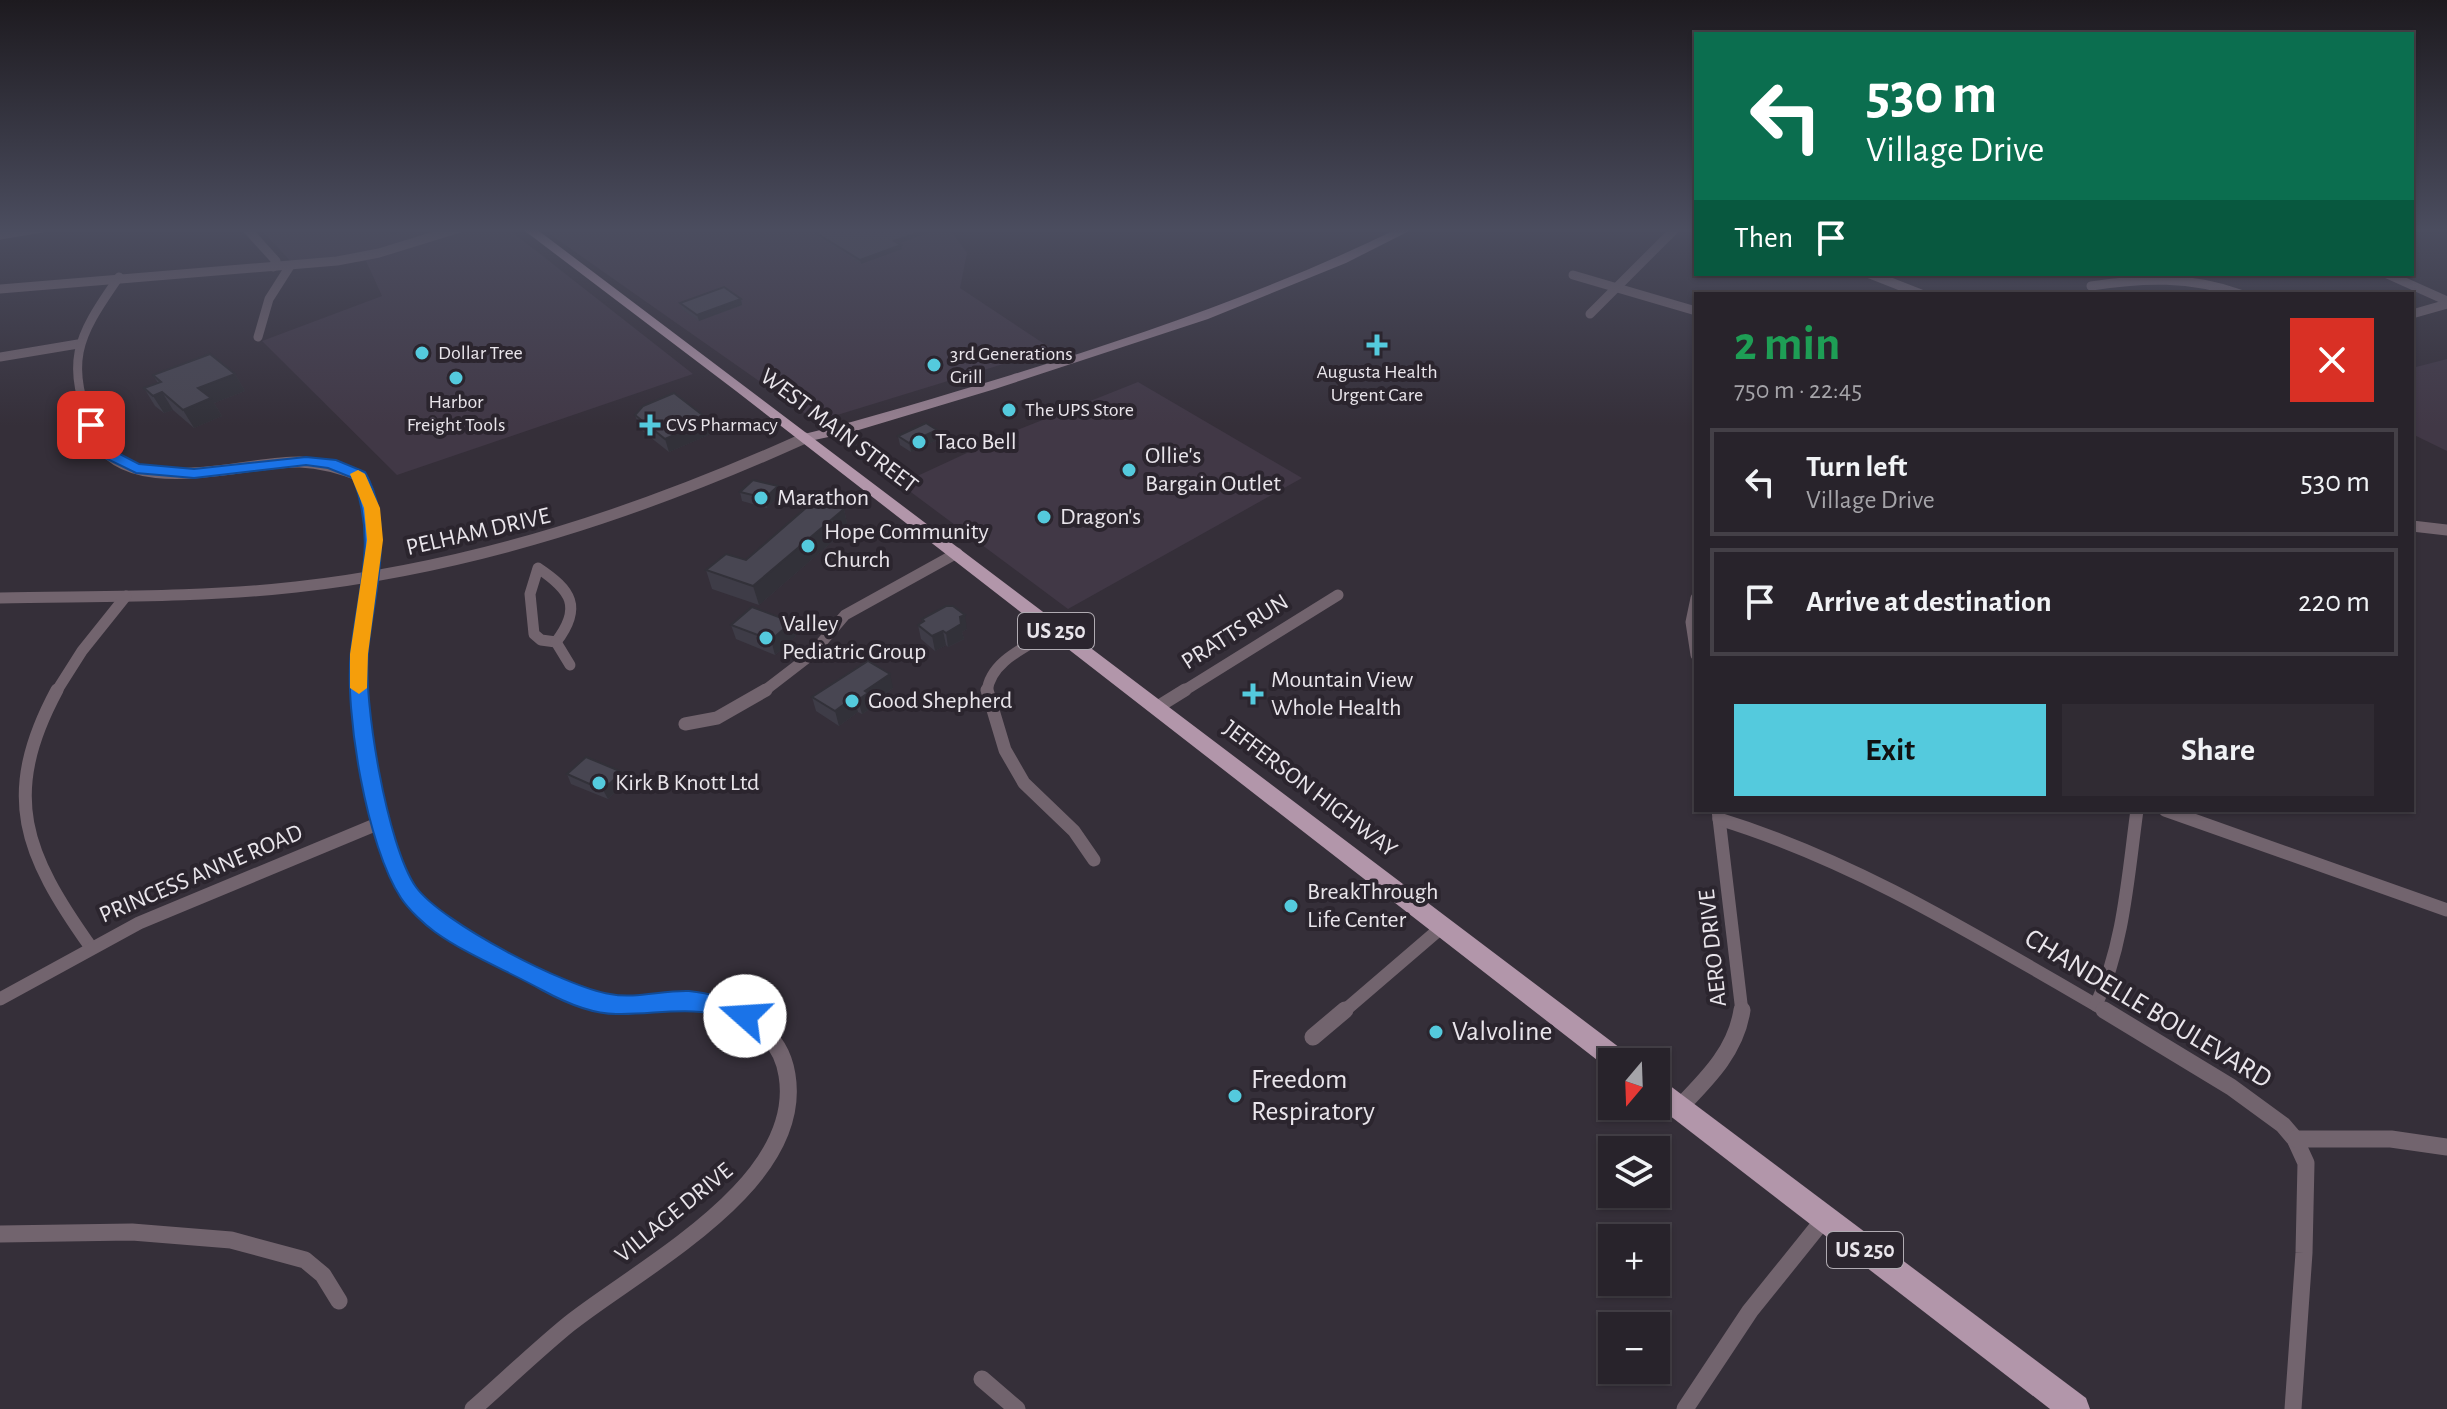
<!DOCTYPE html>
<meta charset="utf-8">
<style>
:root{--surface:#28232b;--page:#302b33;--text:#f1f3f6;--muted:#a5a4a9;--line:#444047;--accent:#54cadd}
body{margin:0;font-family:"Alegreya Sans",sans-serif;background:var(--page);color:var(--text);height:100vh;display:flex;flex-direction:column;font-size:30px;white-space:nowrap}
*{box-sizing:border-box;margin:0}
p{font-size:26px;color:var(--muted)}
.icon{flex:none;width:44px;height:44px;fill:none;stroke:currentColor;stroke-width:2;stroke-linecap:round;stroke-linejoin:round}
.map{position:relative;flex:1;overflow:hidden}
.details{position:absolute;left:1694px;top:292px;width:720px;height:520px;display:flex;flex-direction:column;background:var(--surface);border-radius:0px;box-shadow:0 2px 6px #0004,0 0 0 2px var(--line)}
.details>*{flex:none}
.banner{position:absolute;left:1694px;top:32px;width:720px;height:244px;border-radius:0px;box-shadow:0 2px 6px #0004,0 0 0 2px var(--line);background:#0b6e4f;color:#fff;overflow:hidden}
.needle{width:52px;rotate:199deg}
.fabs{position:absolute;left:1598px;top:1048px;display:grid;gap:16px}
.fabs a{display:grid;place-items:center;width:72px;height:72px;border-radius:0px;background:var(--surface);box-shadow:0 2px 6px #0004,0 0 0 2px var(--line);font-size:40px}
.pin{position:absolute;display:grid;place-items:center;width:68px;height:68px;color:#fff;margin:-34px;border-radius:16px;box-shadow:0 4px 12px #0006}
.me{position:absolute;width:88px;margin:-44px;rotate:289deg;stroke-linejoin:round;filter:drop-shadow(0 0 6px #0008)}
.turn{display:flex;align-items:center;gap:28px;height:168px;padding:0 40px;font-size:36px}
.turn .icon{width:104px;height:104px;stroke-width:2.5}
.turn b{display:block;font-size:56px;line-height:68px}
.then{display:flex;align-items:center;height:76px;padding:0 40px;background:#0003;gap:16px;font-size:30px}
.round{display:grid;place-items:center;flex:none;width:84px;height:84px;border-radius:0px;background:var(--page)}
.headline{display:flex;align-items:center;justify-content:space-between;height:136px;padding:0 40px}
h1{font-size:48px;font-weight:700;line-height:60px;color:#1e9e55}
.primary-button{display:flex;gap:16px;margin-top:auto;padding:16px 40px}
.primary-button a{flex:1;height:92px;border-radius:0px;background:var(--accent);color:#111;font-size:32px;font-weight:700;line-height:92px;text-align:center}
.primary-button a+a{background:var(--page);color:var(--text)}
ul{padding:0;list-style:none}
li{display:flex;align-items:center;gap:24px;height:108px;margin:0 16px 12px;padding:0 24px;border:4px solid var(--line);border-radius:0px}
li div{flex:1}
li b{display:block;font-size:30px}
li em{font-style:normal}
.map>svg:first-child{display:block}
.built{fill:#413846}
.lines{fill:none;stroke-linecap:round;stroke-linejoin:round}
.minor-far3{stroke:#72646e;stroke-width:9}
.minor-far2{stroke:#72646e;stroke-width:11}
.minor-far1{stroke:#72646e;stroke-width:13}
.minor{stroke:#72646e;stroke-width:17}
.secondary{fill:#968090;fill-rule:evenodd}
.primary{fill:#b296aa;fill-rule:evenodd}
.wall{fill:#3e3c47}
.shaded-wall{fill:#323139}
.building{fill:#484652;stroke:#323139;stroke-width:2}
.route{fill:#1a73e8;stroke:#114b97;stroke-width:2}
.slow{fill:#f59e0b}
.poi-dot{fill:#54cadd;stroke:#2b252e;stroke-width:3}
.labels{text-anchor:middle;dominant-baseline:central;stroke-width:8;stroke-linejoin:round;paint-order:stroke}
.far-poi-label{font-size:20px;fill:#e9e5eb;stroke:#2b252e;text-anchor:start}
.shield{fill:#2b252e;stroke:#b0abb2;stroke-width:2}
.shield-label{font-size:22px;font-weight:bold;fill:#e9e5eb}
.street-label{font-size:24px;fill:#e9e5eb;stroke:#2b252e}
.poi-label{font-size:24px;fill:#e9e5eb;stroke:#2b252e;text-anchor:start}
.near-street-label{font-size:28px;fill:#e9e5eb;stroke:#2b252e}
.near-poi-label{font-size:28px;fill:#e9e5eb;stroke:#2b252e;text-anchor:start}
</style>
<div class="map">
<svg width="2447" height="1409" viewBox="0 0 2447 1409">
<rect width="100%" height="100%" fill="#352f39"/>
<g class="built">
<polygon points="259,228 507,228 693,374 397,475 262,341 382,296 366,261 297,268"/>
<polygon points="541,228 949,228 967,253 960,288 1052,349 834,416 813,419"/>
<polygon points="2447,359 2447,451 2412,434 2412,368"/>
<polygon points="1138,382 1302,478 1068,609 900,484 1010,433"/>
</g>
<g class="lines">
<g class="minor-far3">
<polyline points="246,228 276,261 273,267"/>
<polyline points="0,235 42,228"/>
<polyline points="1870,274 1921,294"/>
<polyline points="2387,274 2447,301"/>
<polyline points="1573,275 1696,311"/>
<path d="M2091,286C2143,278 2190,276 2240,294"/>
<polyline points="0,289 337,261 379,253 460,228"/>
<polyline points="1590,314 1676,228"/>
<polyline points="2412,314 2447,304"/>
<polyline points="258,337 269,299 290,266"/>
<polyline points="0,357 78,344"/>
<path d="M94,435C65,361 75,340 119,277"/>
</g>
<g class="minor-far2">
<path d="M93,433C124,503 242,461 300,462C322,463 340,468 360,476C388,551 355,616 359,692"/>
<polyline points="2412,526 2447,530"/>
<path d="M538,568C571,590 583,607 556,642L541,640L534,634L530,594Z"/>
<path d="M0,598C99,596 198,598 296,587C475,567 641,512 805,438"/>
<polyline points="1696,598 1691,622 1696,655"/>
<polyline points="556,642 570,665"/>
<polyline points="56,692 82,651 126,596"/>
<polyline points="763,692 811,655 845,615 957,553"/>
<path d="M987,692C990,660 1029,646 1054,630"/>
<polyline points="1182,692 1338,595"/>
</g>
<g class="minor-far1">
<path d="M57,690C0,796 25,854 90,946"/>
<path d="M359,690C363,762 373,853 423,910C444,933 477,949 505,963C533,978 563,995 595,1001C641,1009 690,993 734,1012"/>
<polyline points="987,690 1005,750 1024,783 1074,831 1094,860"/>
<polyline points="1156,708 1185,690"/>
<polyline points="685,724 717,718 766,690"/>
<polyline points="1718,810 1742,1012"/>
<polyline points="2165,810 2447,910"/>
<path d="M1719,819C1859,862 1981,939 2108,1012"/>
<polyline points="0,999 139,923 382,822"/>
<path d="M2096,1005C2124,945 2128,875 2137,810"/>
<polyline points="1343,1012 1442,927"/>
</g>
<g class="minor">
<polyline points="2104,1010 2231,1087 2283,1125 2295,1139 2306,1163 2304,1253 2293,1409"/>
<polyline points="1313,1037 1345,1010"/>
<path d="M1679,1108C1707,1079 1736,1051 1742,1010"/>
<polyline points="2295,1139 2391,1139 2447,1147"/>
<polyline points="0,1234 132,1232 231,1240 305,1260 323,1275 339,1301"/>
<polyline points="982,1379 1017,1409"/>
<path d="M473,1409C505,1381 536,1351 569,1324C642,1266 805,1184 787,1075C782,1042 759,1022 729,1010"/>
<polyline points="1685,1409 1750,1311 1824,1219"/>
</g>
<path class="secondary" d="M1399,228H1415L1346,263L1208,319L995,389L852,432L805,442L798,438L800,435C871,418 941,396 1011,375C1144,334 1274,289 1399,228Z"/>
<g class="primary">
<polygon points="521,228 535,228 1628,1054 1632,1062 1612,1062 1610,1070 736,391"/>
<polygon points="1656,1078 1665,1082 2086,1398 2090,1409 2050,1409 1656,1105"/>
</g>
</g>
<g class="wall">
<polygon points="803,228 935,228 936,230 899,244 901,245 902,249 861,264"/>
<polygon points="741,299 742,305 699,321 682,309 680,303"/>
<polygon points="235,374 245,391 214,403 222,416 194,428 173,410 164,413 155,406 144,388 158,383 153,375"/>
<polygon points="635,415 713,433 669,452 640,429"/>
<polygon points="937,430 939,439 911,452 900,445 898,436"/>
<polygon points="740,492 780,495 767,508 742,501"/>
<polygon points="844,509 848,528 759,605 712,589 706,570 746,560"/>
<polygon points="922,619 967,629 962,632 964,639 948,647 946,645 935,651 921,639 918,625 922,622"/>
<polygon points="792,622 796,636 775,655 736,639 731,625"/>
<polygon points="893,688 870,704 871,708 862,714 858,712 839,726 816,711 812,697"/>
<polygon points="567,774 626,782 608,799 571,784"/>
</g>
<g class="shaded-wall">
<polygon points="388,228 414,228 391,235"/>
<polygon points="930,228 935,228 936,230 895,245 894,241"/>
<polygon points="901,245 902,249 861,264 860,260"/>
<polygon points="741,299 742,305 699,321 697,315"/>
<polygon points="235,374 245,391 214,403 222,416 194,428 183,410 198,388"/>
<polygon points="162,392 173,410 164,413 153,396"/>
<polygon points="709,420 713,433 669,452 665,439"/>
<polygon points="937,430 939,439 911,452 909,443"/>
<polygon points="778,486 780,495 767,508 765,498"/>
<polygon points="844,509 848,528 759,605 753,586"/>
<polygon points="965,615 967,629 962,632 964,639 948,647 946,633 960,617"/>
<polygon points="792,622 796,636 775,655 771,640"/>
<polygon points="943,631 946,645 935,651 932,636"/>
<polygon points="890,674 893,688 870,704 871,708 862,714 858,700 865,691"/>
<polygon points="854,697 858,712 839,726 835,711"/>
<polygon points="622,772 626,782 608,799 603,790"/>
</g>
<g class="building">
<polygon points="808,228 930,228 894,241 901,245 860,260"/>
<polygon points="724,287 741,299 697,315 680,303"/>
<polygon points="210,354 235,374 198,388 211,398 183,410 162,392 153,396 144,388 161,382 153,375"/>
<polygon points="674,393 709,420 665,439 635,415 643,406"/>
<polygon points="926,423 937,430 909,443 898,436"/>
<polygon points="753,480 778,486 765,498 740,492"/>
<polygon points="815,500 844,509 753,586 706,570 726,554 746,560"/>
<polygon points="946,606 953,606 965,615 960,617 961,624 946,633 943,631 932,636 918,625 924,621 922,619"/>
<polygon points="752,607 792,622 771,640 731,625"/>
<polygon points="868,661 890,674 865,691 868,693 858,700 854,697 835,711 812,697"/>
<polygon points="586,757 622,772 603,790 567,774"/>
</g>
<linearGradient id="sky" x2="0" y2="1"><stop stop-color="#1d1a1f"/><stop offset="0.54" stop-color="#4b4d5f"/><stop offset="1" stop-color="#4b4d5f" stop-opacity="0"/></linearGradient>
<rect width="2447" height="426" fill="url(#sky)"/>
<path class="route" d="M91,421L98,425L110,449L139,464L194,469L306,457L336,460L365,472C396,527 374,592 368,651C363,701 387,846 416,887C442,923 566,987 610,994C635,999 663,990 689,991C711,993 732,1001 753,1009L756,1016L753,1023C737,1028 718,1014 701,1012C673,1009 645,1015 616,1014C591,1014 564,1002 542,990C508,971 467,955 435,932C424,924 409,910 401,898C367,847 344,712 351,651C358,587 377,542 353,478L328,468L306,465L194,478L136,473L99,455L84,425Z"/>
<polygon class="slow" points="358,470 365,474 380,508 383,540 368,654 367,688 359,694 350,688 350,654 367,540 364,508 350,474"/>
<g class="poi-dot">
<path d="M1373 333h8v8h8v8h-8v8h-8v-8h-8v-8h8z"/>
<circle cx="422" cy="353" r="8"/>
<circle cx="934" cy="365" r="8"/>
<circle cx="456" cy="378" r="8"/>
<circle cx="1009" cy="410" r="8"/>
<path d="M646 413h8v8h8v8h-8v8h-8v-8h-8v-8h8z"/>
<circle cx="919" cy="442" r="8"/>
<circle cx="1129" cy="470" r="8"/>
<circle cx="761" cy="498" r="8"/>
<circle cx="1044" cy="517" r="8"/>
<circle cx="808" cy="546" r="8"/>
<circle cx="766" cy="638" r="8"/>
<path d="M1249 682h8v8h8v8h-8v8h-8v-8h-8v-8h8z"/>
<circle cx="852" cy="701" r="8"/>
<circle cx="599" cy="783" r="8"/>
<circle cx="1291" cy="906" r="8"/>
<circle cx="1436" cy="1032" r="8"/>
<circle cx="1235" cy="1096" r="8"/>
</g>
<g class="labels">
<g class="far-poi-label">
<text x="438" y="353">Dollar Tree</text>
<text x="950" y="354">3rd Generations<tspan x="950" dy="23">Grill</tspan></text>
<text x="1377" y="372" text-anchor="middle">Augusta Health<tspan x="1377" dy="23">Urgent Care</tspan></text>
<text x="456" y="402" text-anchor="middle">Harbor<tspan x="456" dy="23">Freight Tools</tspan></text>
<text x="1025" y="410">The UPS Store</text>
<text x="666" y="425">CVS Pharmacy</text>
</g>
<g class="shield">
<rect x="1018" y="613" width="76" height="36" rx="6"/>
<rect x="1827" y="1232" width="76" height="36" rx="6"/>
</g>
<g class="shield-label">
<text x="1056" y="631">US 250</text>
<text x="1865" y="1250">US 250</text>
</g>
<g class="street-label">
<text transform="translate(839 431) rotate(37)">WEST MAIN STREET</text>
<text transform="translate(478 532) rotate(-13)">PELHAM DRIVE</text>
<text transform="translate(1235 632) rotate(-32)">PRATTS RUN</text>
<text transform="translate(1310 789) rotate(37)">JEFFERSON HIGHWAY</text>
<text transform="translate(201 874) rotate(-23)">PRINCESS ANNE ROAD</text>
<text transform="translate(1713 948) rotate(-96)">AERO DRIVE</text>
<text transform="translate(674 1213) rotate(-39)">VILLAGE DRIVE</text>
</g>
<g class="poi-label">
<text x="935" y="442">Taco Bell</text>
<text x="1145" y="456">Ollie's<tspan x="1145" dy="28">Bargain Outlet</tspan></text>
<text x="777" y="498">Marathon</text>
<text x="1060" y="517">Dragon's</text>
<text x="824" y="532">Hope Community<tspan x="824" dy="28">Church</tspan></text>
<text x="782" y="624">Valley<tspan x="782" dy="28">Pediatric Group</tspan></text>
<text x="1271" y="680">Mountain View<tspan x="1271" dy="28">Whole Health</tspan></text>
<text x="868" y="701">Good Shepherd</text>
<text x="615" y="783">Kirk B Knott Ltd</text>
<text x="1307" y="892">BreakThrough<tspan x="1307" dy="28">Life Center</tspan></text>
</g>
<g class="near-street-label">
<text transform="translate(2148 1009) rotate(31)">CHANDELLE BOULEVARD</text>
</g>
<g class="near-poi-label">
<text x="1452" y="1032">Valvoline</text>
<text x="1251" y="1080">Freedom<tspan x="1251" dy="32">Respiratory</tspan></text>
</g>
</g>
</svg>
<div class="fabs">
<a><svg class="needle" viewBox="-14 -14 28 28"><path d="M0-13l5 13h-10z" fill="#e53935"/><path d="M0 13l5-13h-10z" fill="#a5a4a9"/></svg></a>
<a><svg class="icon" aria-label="layers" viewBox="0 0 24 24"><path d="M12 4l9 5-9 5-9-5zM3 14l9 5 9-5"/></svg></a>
<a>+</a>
<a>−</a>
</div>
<div class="pin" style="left:91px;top:425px;background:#d93025"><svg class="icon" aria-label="arrive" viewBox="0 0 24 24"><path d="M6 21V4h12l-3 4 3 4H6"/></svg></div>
<svg class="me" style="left:745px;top:1016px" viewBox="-20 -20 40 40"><circle r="19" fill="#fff"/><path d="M0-13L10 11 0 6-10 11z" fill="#1a73e8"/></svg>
<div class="banner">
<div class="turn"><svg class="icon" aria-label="left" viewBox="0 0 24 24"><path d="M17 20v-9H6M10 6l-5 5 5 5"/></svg><div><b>530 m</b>Village Drive</div></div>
<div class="then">Then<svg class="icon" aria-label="arrive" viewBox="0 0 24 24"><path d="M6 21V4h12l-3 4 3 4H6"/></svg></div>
</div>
<section class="details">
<div class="headline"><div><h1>2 min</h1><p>750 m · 22:45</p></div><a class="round" style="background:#d93025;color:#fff"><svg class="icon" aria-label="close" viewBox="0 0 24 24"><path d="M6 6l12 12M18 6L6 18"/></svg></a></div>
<ul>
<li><svg class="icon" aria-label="left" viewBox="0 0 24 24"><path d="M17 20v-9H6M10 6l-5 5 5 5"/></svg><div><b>Turn left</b><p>Village Drive</p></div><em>530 m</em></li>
<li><svg class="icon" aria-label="arrive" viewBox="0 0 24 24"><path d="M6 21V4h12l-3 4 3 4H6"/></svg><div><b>Arrive at destination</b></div><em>220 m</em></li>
</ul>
<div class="primary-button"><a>Exit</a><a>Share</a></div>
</section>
</div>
